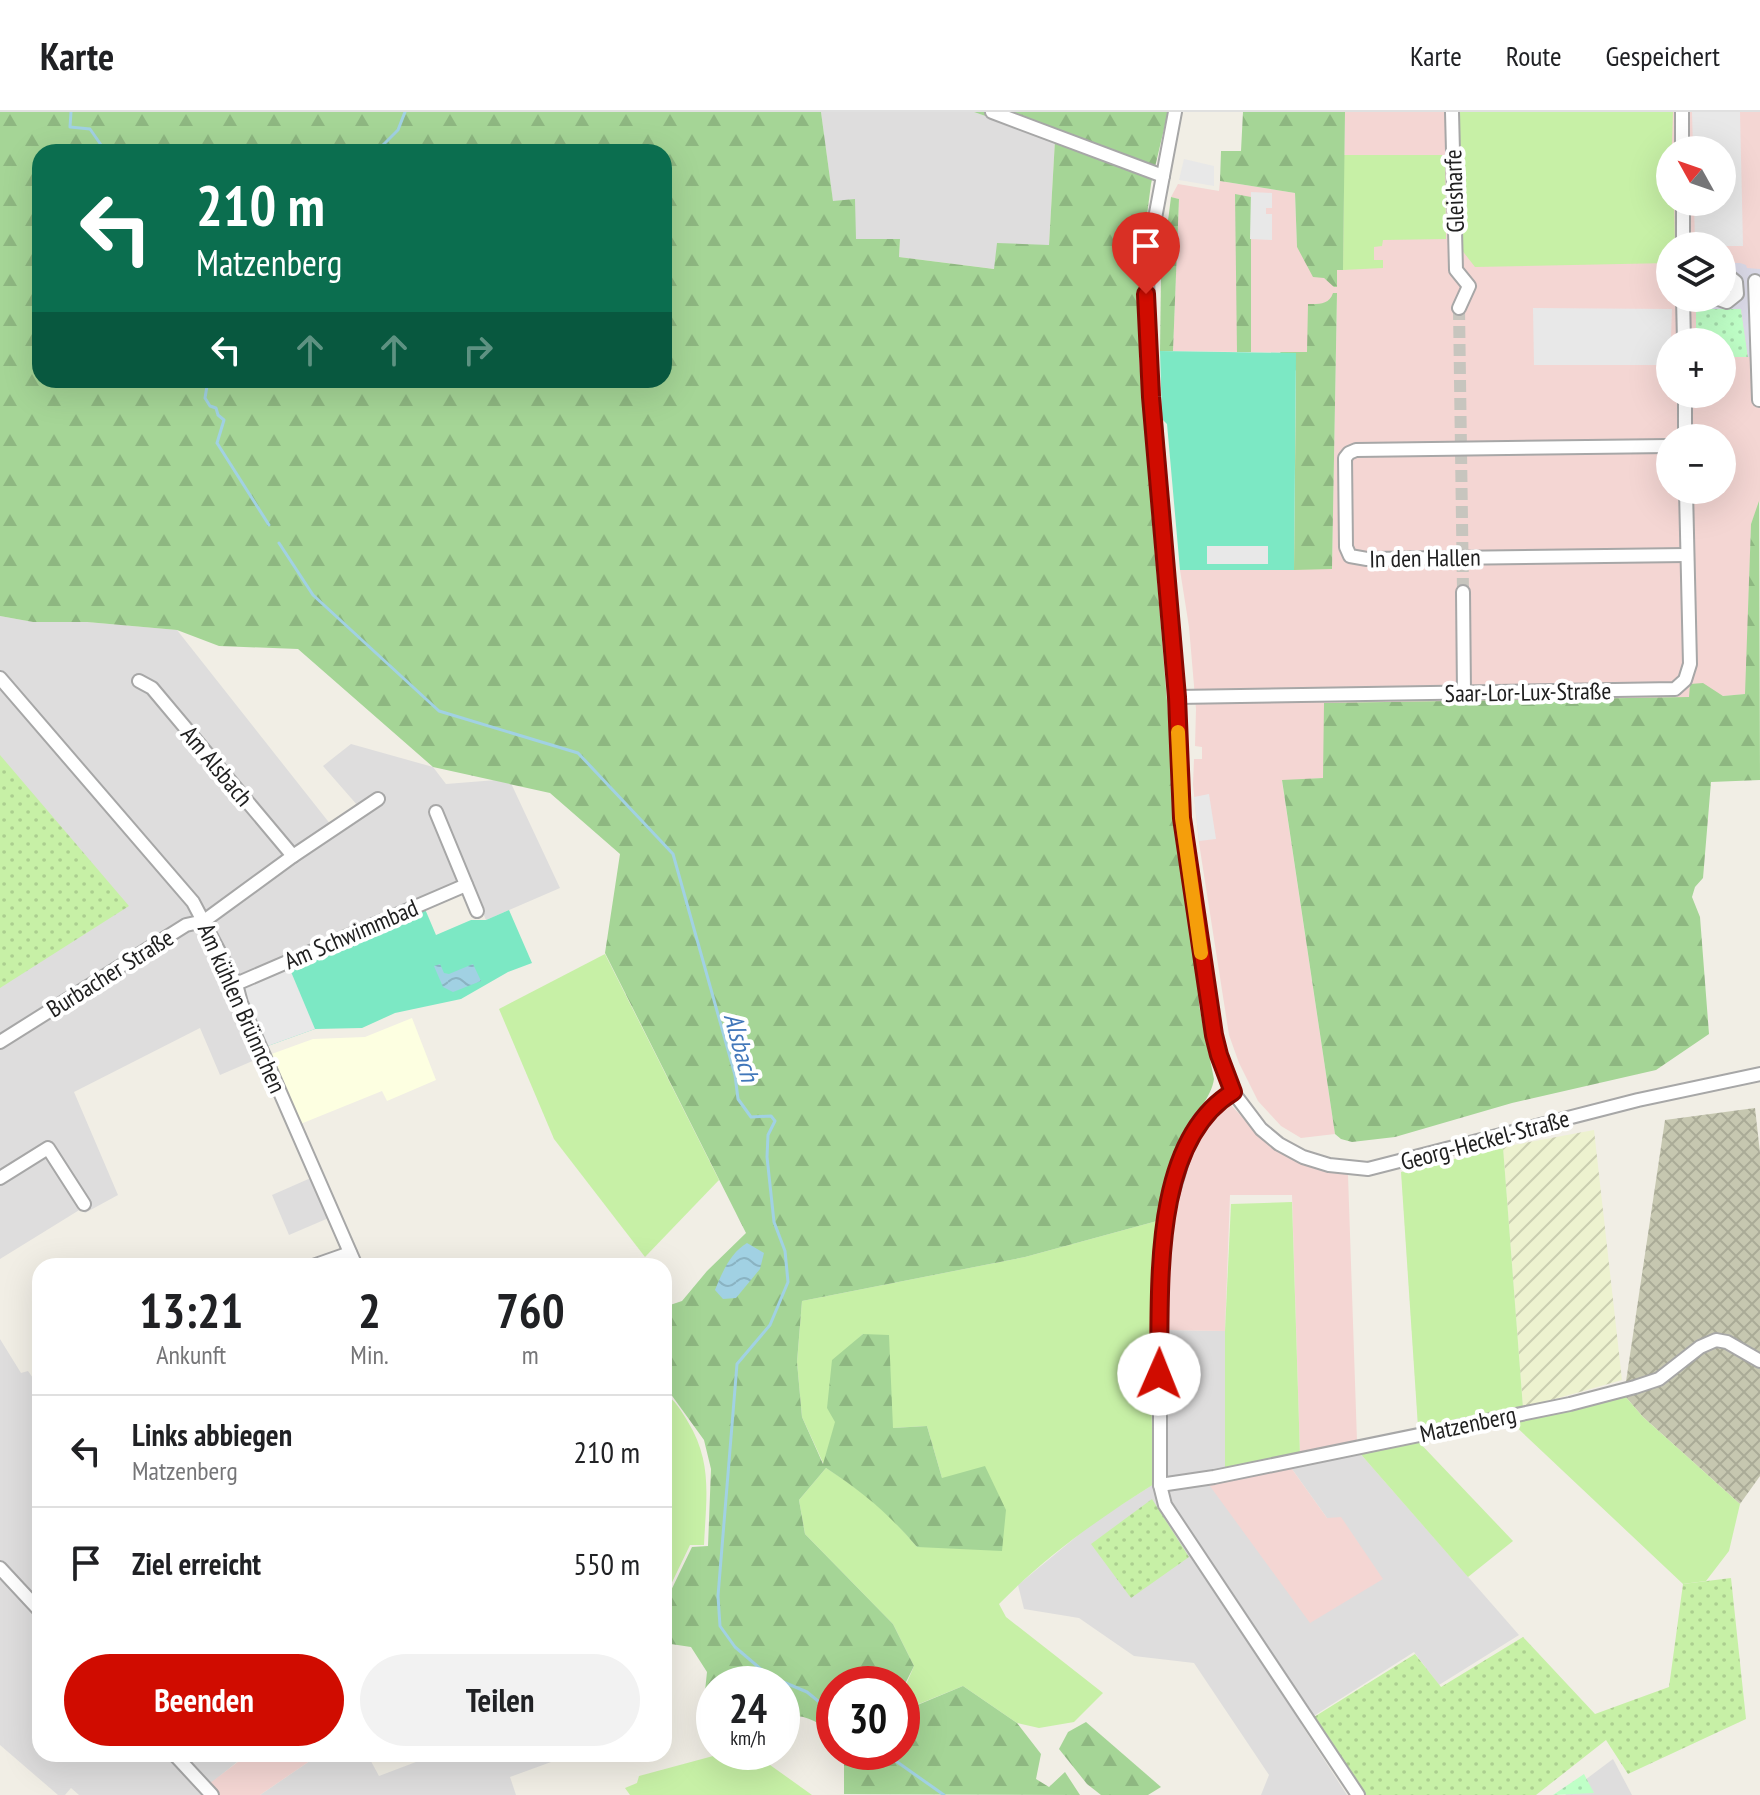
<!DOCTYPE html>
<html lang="de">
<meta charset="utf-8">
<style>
:root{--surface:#fff;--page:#f2f2f2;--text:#202124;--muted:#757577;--line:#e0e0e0;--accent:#d00c00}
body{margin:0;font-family:"PT Sans Narrow",sans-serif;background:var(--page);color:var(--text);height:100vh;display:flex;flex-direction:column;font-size:30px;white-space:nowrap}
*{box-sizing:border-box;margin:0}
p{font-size:26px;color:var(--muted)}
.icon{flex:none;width:44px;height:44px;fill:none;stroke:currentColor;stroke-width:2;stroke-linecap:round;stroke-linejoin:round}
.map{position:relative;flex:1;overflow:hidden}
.side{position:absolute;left:32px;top:1146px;width:640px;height:504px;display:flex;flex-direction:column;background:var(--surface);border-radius:24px;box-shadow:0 8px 32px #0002}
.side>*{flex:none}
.guide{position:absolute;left:32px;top:32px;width:640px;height:244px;border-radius:24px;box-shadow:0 8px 32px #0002;background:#0b6e4f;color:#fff;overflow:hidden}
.needle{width:52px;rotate:310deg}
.tools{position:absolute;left:1656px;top:24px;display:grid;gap:16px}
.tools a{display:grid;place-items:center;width:80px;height:80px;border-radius:50%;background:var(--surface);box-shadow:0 8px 32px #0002;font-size:40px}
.speed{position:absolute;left:696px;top:1554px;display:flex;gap:16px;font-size:40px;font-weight:700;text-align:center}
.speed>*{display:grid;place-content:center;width:104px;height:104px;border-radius:50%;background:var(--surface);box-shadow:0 8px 32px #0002;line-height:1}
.speed small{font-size:20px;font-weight:400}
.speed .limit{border:12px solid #d22;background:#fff;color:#111}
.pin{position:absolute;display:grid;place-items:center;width:68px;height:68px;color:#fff;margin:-82px -34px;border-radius:50% 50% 50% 0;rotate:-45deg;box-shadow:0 0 8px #0007}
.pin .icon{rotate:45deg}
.me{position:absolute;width:88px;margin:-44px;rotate:1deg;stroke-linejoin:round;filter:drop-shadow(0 0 6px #0008)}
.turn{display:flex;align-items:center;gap:28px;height:168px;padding:0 32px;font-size:36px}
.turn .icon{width:104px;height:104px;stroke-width:2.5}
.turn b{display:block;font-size:56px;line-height:68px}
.lanes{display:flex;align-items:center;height:76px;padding:0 32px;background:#0003;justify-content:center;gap:40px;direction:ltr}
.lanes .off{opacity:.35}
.eta{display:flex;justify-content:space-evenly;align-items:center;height:136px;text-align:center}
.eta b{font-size:48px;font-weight:700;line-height:56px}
.action{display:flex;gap:16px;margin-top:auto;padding:16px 32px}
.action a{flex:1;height:92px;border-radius:48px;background:var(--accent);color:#fff;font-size:32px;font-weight:700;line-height:92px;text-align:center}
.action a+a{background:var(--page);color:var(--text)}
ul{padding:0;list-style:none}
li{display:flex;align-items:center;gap:24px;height:112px;padding:0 32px;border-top:2px solid var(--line)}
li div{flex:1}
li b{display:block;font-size:30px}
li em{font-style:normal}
header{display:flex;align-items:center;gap:48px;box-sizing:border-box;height:112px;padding:0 40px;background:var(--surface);border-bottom:2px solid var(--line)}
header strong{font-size:38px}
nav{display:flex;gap:44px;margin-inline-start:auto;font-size:28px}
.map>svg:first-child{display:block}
.residential{fill:#dedddd}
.commercial{fill:#f4d6d3;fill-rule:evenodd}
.education{fill:#fdffe1}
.construction{fill:url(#construction-cross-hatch)}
.farmland{fill:url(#farmland-furrows)}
.grass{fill:#c7f0a6}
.forest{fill:url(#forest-firs);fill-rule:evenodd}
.park{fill:url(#park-dots)}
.garden{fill:url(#garden-dots)}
.pitch{fill:#7ce8c4}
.parking{fill:#e8e8e8}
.plaza{fill:#dad9e7}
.water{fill:url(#water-waves)}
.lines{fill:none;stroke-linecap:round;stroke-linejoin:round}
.stream{stroke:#a1d1e3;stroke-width:3}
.minor-tunnel{stroke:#c7c5be;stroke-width:12;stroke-dasharray:12 6;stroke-linecap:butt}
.minor-casing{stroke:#a7a7a7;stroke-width:16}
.minor{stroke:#fff;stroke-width:12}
.route-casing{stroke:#870800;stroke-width:20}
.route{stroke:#d00c00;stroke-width:14}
.slow{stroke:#f59e0b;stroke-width:14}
.labels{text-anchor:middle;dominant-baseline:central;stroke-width:8;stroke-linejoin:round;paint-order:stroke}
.street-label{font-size:24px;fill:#202020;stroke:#fff}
.water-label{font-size:26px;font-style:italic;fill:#4177ba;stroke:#fff}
</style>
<header>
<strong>Karte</strong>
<nav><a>Karte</a><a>Route</a><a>Gespeichert</a></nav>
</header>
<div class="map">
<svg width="1760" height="1683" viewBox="0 0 1760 1683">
<defs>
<pattern id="construction-cross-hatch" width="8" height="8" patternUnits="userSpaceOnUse" patternTransform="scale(2)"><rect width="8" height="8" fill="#c6c7b0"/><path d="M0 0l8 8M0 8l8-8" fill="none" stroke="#aaab97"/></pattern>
<pattern id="farmland-furrows" width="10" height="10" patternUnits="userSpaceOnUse" patternTransform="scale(2)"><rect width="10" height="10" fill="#edf2cf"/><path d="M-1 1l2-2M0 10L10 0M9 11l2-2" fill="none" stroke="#cbcfb1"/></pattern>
<pattern id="forest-firs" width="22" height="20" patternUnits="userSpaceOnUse" patternTransform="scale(2)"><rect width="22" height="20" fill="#a5d596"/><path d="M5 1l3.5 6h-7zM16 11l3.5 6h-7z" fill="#8eb781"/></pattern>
<pattern id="park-dots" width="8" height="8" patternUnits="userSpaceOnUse" patternTransform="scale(2)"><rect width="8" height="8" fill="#bfffc7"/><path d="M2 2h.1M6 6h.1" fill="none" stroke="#a4daab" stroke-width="1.8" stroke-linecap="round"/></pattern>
<pattern id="garden-dots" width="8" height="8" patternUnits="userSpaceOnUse" patternTransform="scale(2)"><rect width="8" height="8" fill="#c7f0a6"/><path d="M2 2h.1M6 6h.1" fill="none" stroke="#abce8f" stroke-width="1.8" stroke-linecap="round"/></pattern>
<pattern id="water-waves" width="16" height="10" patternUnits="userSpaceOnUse" patternTransform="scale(2)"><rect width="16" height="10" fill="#a1d1e3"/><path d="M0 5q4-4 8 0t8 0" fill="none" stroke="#8ab3c2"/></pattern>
</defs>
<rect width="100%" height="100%" fill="#f1eee5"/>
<g class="residential">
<polygon points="821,0 974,0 1055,28 1049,133 995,157 899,145 900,127 856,127 833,90"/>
<polygon points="0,504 33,510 87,510 177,518 331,713 358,694 323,654 351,632 433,655 446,672 509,667 560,776 486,808 468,767 223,870 257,947 220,963 200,916 74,980 118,1083 85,1101 81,1097 0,1147"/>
<polygon points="313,1065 331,1105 289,1123 272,1083"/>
<polygon points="1165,1218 1225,1219 1225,1360 1327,1406 1289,1353 1358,1339 1519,1523 1439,1573 1414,1540 1301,1612 1347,1683 1261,1683 1269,1663 1194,1551 1134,1544 1079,1506 1024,1497 1018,1473 1094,1410 1165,1365"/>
<polygon points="0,1227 21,1261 28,1259 40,1276 40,1642 260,1642 246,1650 242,1646 210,1672 219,1683 79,1683 71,1676 65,1683 58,1683 0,1633"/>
<polygon points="320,1642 367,1642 379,1664 437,1642 573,1642 510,1665 516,1683 260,1683"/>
<polygon points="1613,1647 1632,1683 1565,1683"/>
</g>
<g class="commercial">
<path d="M1345,0H1760V389L1751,412L1746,582L1723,584L1690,572V585L1323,666L1282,669L1335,1022L1301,1026L1281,1014L1258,989L1239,951L1229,923L1199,731L1193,673L1194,647H1202V635L1195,634L1196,597L1189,515L1180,458L1332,456L1337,182L1324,192L1308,193V241L1173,239L1179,87L1171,85L1178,72L1219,79L1220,69L1295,81L1297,135L1324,166L1337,175V158L1343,157ZM1670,38H1722V90H1670ZM1670,134H1722V186H1670ZM1670,230H1722V282H1670ZM1670,326H1722V378H1670Z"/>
<polygon points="1230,992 1255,1019 1292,1047 1348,1063 1357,1329 1300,1343 1292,1083 1230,1083 1225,1219 1165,1218 1169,1118 1182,1063 1204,1014 1217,1000"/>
<polygon points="1289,1353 1327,1406 1341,1405 1383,1467 1310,1511 1207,1370"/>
<polygon points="260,1642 320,1642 260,1683 219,1683 209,1672 243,1646 246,1650"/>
</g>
<polygon class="education" points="412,906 436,968 387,989 382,979 298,1013 266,944 313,927 365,925"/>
<polygon class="construction" points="1755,996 1760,1041 1760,1364 1740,1392 1643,1305 1624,1283 1665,1008"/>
<polygon class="farmland" points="1594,1018 1622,1268 1523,1296 1503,1035"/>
<g class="grass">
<polygon points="1458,0 1673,0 1670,90 1674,90 1675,134 1670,134 1670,151 1475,155 1461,137"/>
<polygon points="1344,43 1445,43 1446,127 1383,128 1382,134 1374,135 1374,148 1383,148 1383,156 1343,158"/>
<polygon points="605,842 719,1068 645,1145 554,1027 499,897"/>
<polygon points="1503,1035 1523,1296 1418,1315 1401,1060"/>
<polygon points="1292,1090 1300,1343 1225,1360 1225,1219 1231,1092"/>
<path d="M1157,1109L1151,1286L1154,1372C1098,1407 1045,1445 999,1492L1006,1505L1103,1581L1074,1610L1039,1616L1017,1611L963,1574L914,1594L902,1582L914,1554L893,1512L805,1422L799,1388L826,1356C863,1379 889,1401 917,1435L942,1366L927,1314L893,1316L863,1222L847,1237L836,1310L824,1353L802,1305L797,1250L802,1189L1025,1145Z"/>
<path d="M664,1281C675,1288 681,1298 688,1310C713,1351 706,1387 704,1433H690L664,1487Z"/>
<polygon points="1624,1283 1643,1305 1740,1392 1729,1439 1706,1469 1683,1472 1510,1309"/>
<polygon points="1415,1326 1513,1429 1468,1465 1358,1339"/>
<polygon points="728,1640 752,1640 812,1683 630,1683 625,1676 637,1671 639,1664"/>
</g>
<g class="forest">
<path d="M0,0H821L833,89L855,87L856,127H900L899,145L994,157L997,131L1049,133L1055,28L974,0H1168L1151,72L1140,157L1139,247L1177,711L1198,862L1199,893L1214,967C1211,987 1195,1000 1186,1017C1171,1046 1164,1078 1157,1109L1025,1145L802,1189L797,1250L802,1305L823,1352L835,1310L827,1296L832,1248L863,1222L889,1223L893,1316L927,1314L942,1366L985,1354L1006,1398L1002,1439L917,1435C889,1402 863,1380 826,1356L799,1388L805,1422L893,1512L914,1554L902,1578V1572H834V1620C819,1611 800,1599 782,1605V1572H714V1617L703,1598L707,1560L691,1535L664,1531V1493L692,1435L708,1434L711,1357L704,1328L670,1281L664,1264V1195L682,1189L707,1159L746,1121L605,841L620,742L550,681L433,655L298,537L219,534L177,518L87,510H33L0,504ZM40,40H664V268H40Z"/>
<polygon points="1243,0 1345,0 1343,158 1337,158 1337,175 1334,175 1324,166 1313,165 1297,135 1295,81 1220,69 1221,39 1241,39"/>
<polygon points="1235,82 1251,85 1251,240 1237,240"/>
<polygon points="1171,85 1179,87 1173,239 1160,239 1161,164"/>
<path d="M1333,181H1337L1332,457L1294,458L1296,259L1280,240H1307L1308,192C1319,192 1329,193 1333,181Z"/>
<polygon points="1759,389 1760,668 1711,670 1703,766 1695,775 1692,785 1700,805 1709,922 1656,958 1512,991 1395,1025 1352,1030 1341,1027 1335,1022 1282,668 1323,666 1324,591 1689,585 1690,572 1703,571 1723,584 1745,582 1751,412"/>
<polygon points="963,1574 1017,1611 1041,1642 1036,1667 1049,1675 1065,1660 1080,1683 844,1682 844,1640 902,1640 902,1582 915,1594"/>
<polygon points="1086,1610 1161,1675 1148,1683 1101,1683 1087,1672 1059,1637 1068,1620"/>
</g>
<g class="park">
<polygon points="1696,197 1741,197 1748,245 1722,245 1722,230 1696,230"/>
<polygon points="1584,1662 1594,1681 1553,1683"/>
</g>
<g class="garden">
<polygon points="0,643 129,794 0,876"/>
<polygon points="1152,1387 1189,1445 1131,1486 1091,1432"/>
<polygon points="1731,1466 1746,1607 1628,1662 1606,1628 1536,1683 1365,1683 1314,1605 1415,1542 1441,1575 1523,1525 1595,1602 1669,1575 1683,1472"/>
</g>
<g class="pitch">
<polygon points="1160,239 1296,241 1294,458 1180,458 1167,312 1162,307"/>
<polygon points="425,797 436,823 471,808 486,808 509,798 532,851 508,860 461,887 395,901 362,916 315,917 265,935 248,872"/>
</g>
<g class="parking">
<polygon points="1692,0 1740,0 1743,134 1695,134 1694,90 1722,90 1722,38 1693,38"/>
<polygon points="1184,47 1214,54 1214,74 1179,68"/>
<polygon points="1251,80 1272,81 1272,96 1266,96 1266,102 1272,102 1272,128 1250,127"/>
<polygon points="1533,196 1672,197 1670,253 1534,253"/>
<rect x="1207" y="434" width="61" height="18"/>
<polygon points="1209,682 1216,727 1199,729 1194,685"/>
<polygon points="289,855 315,917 265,935 243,880 248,872"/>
</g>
<polygon class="plaza" points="1722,151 1740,151 1746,153 1747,156 1760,157 1760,245 1748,245 1741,197 1701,197 1700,186 1722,186"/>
<g class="water">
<polygon points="440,852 444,861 449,862 473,852 481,869 453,880 443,875 434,854"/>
<path d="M747,1131L764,1141L760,1157L736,1186L723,1187L715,1178C722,1161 730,1141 747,1131Z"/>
</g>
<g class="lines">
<g class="stream">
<polyline points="71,0 70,15 90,17 106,40"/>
<polyline points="376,40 398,18 405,0"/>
<polyline points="208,268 205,286 210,294 216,296 218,303 224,308 217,331 269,413"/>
<polyline points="279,431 313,483 439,599 578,641 673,742 735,963 738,987 751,1005 771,1004 775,1009 768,1023 767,1045 774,1110 785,1139 788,1170 770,1213 737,1252 718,1484 720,1514 735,1535 769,1564 807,1580 834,1602"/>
<polyline points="883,1640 944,1683"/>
</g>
<polyline class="minor-tunnel" points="1459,196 1463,480"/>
<g class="minor-casing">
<g id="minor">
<polyline points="992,0 1163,64"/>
<polyline points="1175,0 1147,149 1148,224 1177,585 1182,706 1214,923 1233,980 1261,1017 1279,1032 1303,1045 1329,1053 1368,1057 1638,988 1760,962"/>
<polyline points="1452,0 1456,158 1469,174 1459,196"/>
<polyline points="1682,0 1682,38"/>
<polyline points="1683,90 1683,134"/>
<polyline points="1755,169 1759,288"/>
<polyline points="1683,186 1684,230"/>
<polyline points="1716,186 1727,190 1737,182 1736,170 1730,165 1722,164"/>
<polyline points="1685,282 1685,326"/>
<polyline points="1670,334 1356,338 1349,341 1345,346 1346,435 1350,444 1367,447 1687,443"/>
<polyline points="1463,480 1464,581"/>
<polyline points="0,566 193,790 236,872 241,891 356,1154"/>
<polyline points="139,569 152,576 293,744"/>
<polyline points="1177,585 1675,577 1685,568 1690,552 1686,378"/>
<polyline points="436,700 477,799"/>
<polyline points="236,872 466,773"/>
<polyline points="0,930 186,813 204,809 293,744 378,687"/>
<polyline points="1233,980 1211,996 1199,1009 1184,1043 1169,1093 1162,1133 1160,1183 1160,1373 1165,1393 1358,1683"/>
<polyline points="0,1066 48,1036 84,1092"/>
<polyline points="313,1154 350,1141"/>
<polyline points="1160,1373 1214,1365 1570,1292 1635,1275 1659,1267 1700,1235 1716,1228 1727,1230 1760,1249"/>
<polyline points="0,1456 40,1499"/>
<polyline points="174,1642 212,1683"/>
</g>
</g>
<use href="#minor" class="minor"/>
</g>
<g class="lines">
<g class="route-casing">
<path id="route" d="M1146,182L1151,285L1177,585L1182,706L1214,923L1219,943L1233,980C1150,1030 1161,1178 1159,1262"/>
</g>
<use href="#route" class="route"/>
<polyline class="slow" points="1178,620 1182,706 1201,841"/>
</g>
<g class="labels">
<g class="street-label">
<text transform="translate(1454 79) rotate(-92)">Gleisharfe</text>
<text transform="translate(1425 446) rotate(-1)">In den Hallen</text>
<text transform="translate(1528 580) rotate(-1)">Saar-Lor-Lux-Straße</text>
<text transform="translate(217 654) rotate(50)">Am Alsbach</text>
<text transform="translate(351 822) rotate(-23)">Am Schwimmbad</text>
<text transform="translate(110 861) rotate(-32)">Burbacher Straße</text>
<text transform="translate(242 896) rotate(66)">Am kühlen Brünnchen</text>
<text transform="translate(1485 1028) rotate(-15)">Georg-Heckel-Straße</text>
<text transform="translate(1468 1312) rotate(-12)">Matzenberg</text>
</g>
<g class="water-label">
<text transform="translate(742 935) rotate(75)">Alsbach</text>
</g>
</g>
</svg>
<div class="tools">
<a><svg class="needle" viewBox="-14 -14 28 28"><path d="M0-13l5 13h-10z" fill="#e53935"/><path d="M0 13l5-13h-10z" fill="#757577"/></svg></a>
<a><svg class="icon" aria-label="layers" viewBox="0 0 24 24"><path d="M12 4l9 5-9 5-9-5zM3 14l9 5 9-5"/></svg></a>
<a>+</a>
<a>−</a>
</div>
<div class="speed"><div>24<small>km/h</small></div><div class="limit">30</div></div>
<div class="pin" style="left:1146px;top:182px;background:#d93025"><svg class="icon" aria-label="arrive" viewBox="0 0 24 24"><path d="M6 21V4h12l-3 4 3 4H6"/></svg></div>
<svg class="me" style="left:1159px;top:1262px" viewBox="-20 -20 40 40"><circle r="19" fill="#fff"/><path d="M0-13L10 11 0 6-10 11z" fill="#d00c00"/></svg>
<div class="guide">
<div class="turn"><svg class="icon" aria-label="left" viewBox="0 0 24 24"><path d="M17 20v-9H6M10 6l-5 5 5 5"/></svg><div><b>210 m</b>Matzenberg</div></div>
<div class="lanes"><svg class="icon" aria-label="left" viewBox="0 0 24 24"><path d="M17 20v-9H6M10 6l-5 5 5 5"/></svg><svg class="icon off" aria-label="ahead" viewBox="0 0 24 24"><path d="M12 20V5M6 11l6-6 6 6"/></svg><svg class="icon off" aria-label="ahead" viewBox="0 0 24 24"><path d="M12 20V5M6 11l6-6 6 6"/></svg><svg class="icon off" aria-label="right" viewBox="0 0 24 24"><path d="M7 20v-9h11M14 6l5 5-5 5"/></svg></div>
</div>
<section class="side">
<div class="eta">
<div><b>13:21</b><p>Ankunft</p></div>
<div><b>2</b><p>Min.</p></div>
<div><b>760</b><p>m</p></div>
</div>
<ul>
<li><svg class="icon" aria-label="left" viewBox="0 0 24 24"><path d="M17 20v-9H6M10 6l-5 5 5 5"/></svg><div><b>Links abbiegen</b><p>Matzenberg</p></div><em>210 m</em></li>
<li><svg class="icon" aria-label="arrive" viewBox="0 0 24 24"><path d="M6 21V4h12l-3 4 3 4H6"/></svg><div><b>Ziel erreicht</b></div><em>550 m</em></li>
</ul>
<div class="action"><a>Beenden</a><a>Teilen</a></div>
</section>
</div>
